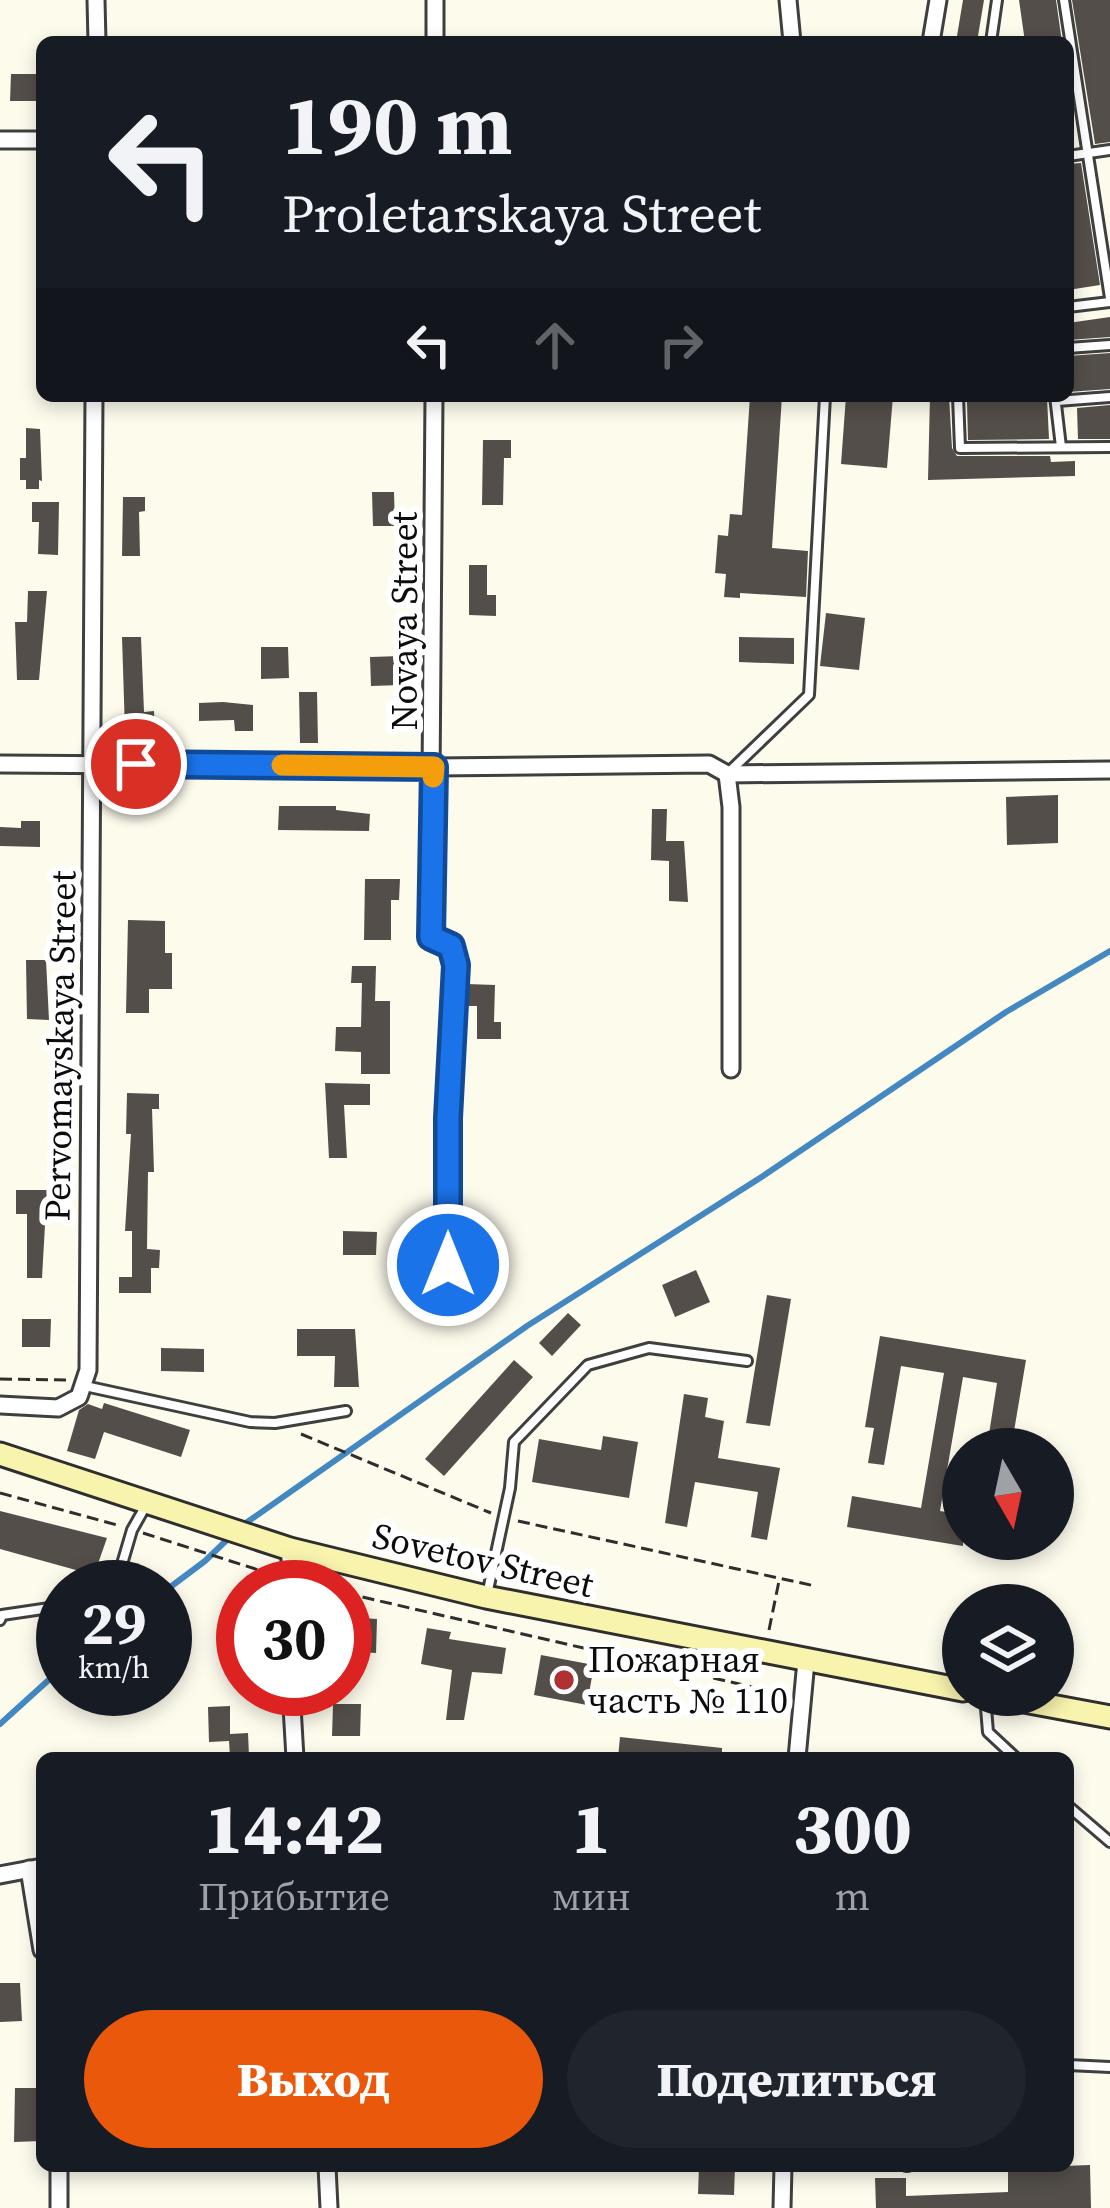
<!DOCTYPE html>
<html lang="ru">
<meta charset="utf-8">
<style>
:root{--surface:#171b24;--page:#20242c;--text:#f1f3f6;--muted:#9ea1a6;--accent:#ea580c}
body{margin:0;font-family:"Source Serif 4",serif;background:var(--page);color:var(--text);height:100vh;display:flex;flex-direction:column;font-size:45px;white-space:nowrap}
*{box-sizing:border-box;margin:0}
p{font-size:39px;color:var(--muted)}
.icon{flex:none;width:66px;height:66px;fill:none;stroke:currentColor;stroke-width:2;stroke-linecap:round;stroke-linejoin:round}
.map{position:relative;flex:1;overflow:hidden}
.drawer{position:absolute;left:36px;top:1752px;width:1038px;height:420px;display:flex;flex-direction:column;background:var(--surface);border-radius:18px;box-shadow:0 6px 18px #0003}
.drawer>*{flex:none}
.hud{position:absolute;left:36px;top:36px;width:1038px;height:366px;border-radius:18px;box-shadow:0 6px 18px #0003;background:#171b24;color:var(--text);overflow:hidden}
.needle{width:78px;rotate:171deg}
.controls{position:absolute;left:942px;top:1428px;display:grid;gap:24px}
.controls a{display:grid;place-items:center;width:132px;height:132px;border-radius:50%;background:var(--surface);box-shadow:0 6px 18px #0003;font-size:60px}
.speed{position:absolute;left:36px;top:1560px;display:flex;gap:24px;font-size:60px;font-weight:700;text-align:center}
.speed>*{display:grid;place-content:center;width:156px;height:156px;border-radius:50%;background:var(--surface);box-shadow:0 6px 18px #0003;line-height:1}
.speed small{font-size:30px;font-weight:400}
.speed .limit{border:18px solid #d22;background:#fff;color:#111}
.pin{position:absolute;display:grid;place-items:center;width:102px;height:102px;color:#fff;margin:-51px;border:6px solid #fff;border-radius:50%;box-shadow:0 3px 12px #0007}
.me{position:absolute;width:132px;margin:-66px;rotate:0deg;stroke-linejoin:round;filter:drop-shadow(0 0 9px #0008)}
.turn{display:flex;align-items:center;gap:42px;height:252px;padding:0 48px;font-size:54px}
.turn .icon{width:156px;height:156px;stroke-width:2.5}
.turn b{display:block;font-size:84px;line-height:102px}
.lanes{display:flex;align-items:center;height:114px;padding:0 48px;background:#0003;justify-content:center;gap:60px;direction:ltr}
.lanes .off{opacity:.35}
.eta{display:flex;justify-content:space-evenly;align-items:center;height:204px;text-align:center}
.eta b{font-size:72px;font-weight:800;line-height:84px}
.primary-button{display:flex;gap:24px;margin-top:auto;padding:24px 48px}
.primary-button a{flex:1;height:138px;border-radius:72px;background:var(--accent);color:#fff;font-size:48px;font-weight:800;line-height:138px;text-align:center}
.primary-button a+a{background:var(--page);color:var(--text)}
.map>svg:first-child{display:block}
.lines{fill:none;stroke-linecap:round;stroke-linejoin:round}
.stream{stroke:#4388c1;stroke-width:6}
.building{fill:#534e49}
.service-casing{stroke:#3f3f3f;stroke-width:14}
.minor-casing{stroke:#3f3f3f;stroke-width:21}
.secondary-casing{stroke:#2e2e2e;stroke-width:27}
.path{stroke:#2e2e2e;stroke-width:3;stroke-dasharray:12 6;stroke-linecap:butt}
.service{stroke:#fff;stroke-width:8}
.minor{stroke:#fff;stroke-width:15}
.secondary{stroke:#f8f3ad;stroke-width:21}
.route-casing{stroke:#114b97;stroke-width:30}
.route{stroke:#1a73e8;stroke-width:21}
.slow{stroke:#f59e0b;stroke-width:21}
.poi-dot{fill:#af3131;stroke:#fff;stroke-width:4.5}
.labels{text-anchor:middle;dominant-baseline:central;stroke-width:12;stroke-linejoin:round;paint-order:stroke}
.street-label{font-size:36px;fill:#0c0c0c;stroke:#fff}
.poi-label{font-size:36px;fill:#0c0c0c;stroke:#fff;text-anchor:start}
</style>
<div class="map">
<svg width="1110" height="2208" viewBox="0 0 1110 2208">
<rect width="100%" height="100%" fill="#fdfbec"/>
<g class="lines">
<g class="stream">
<polyline points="243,1525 527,1326 763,1176 1006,1012 1110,951"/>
<polyline points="165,1591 205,1561 233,1534"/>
<polyline points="0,1724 63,1667"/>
</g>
</g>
<g class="building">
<polygon points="963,0 984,0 977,42 956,42"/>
<polygon points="1019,0 1056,0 1062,42 1025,42"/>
<polygon points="1072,0 1110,0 1110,142 1095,144"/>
<polygon points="11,74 42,74 42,101 10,101"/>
<polygon points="1081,163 1100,285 1068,290 1068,164"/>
<polygon points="1110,317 1110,337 1068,340 1068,323"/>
<polygon points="1110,353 1110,389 1068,392 1068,356"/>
<polygon points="750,396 782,396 772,548 808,551 806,597 740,593 740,598 724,597 726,574 715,573 718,535 728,536 730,514 742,515"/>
<polygon points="846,396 893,396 887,468 841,464"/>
<polygon points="930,396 949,396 952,448 957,456 1050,456 1051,462 1075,461 1075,476 928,480"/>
<polygon points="1047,398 1049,439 968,440 967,402"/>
<polygon points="1110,405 1110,439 1078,439 1077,408"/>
<polygon points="26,428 40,429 42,481 39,480 39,489 26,489 26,480 20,480 20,458 26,458"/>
<polygon points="483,440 511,440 511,458 504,458 503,505 482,505"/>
<polygon points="372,492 394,492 395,526 373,526"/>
<polygon points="123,497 145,497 145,511 139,512 140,556 122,556"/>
<polygon points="32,502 59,502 58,555 38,554 39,522 32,522"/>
<polygon points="469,565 487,565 487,595 496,595 496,616 469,615"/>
<polygon points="28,591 47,591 39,680 17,680 15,622 27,622"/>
<polygon points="826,613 865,618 859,670 820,666"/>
<polygon points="122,637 141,637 144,712 154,711 155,731 125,731"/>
<polygon points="739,637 794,638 794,664 739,662"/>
<polygon points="261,647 288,647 289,678 261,679"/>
<polygon points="401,656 402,685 371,686 370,657"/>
<polygon points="299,692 317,692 318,743 300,743"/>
<polygon points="223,702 253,705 253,731 235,731 234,720 199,721 199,703"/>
<polygon points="1058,795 1058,843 1007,845 1006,797"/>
<polygon points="279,806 336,806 336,810 370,814 369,831 278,830"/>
<polygon points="652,809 667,809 666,841 684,841 688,902 669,901 669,861 651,860"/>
<polygon points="21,821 40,821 40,847 0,846 0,827 21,828"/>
<polygon points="365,879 400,879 399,900 391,900 391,940 364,940"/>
<polygon points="128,920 165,921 165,953 172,953 172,989 149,989 149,1013 126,1013"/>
<polygon points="26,960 46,960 49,1020 27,1019"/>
<polygon points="352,966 376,966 375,1001 390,1001 390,1074 361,1074 361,1052 335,1051 336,1027 361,1027 362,983 351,983"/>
<polygon points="467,984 495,985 494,1022 501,1022 501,1039 477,1039 477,1006 466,1006"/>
<polygon points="325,1083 370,1084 370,1105 344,1105 347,1158 329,1158"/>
<polygon points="127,1093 159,1094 159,1109 152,1109 154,1172 148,1172 147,1249 160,1250 159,1268 151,1268 151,1293 119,1293 119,1277 132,1277 132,1231 125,1231 131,1134 126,1134"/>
<polygon points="16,1190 47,1190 42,1278 27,1278 27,1214 16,1214"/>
<polygon points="343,1231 377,1232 376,1255 343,1255"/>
<polygon points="696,1270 710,1302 675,1317 662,1285"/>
<polygon points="767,1295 791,1299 770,1426 746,1423"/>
<polygon points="568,1313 581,1325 552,1356 539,1343"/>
<polygon points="22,1319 51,1319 50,1347 22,1347"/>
<polygon points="297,1329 355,1329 359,1387 334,1387 335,1356 297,1356"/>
<polygon points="880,1336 1026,1360 1011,1449 987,1447 997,1383 963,1377 940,1511 963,1515 963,1546 847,1527 852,1496 921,1508 944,1373 901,1366 884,1465 868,1463 874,1428 865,1427"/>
<polygon points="161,1348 204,1349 204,1372 161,1371"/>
<polygon points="514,1360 533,1377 444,1476 425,1459"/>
<polygon points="684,1394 708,1398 705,1417 724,1421 718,1458 780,1468 767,1540 751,1537 758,1492 695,1482 687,1527 665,1523"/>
<polygon points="104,1403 190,1430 181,1457 104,1432 95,1459 67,1451 79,1410 88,1404 102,1409"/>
<polygon points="603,1436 638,1442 629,1498 532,1482 539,1439 601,1450"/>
<polygon points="0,1511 107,1538 94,1575 0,1549"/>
<polygon points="241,1604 243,1644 227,1646 222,1607"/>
<polygon points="345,1617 377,1619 376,1653 360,1652 360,1676 345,1676"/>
<polygon points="427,1628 451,1632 449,1639 506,1648 502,1674 472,1672 464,1720 446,1720 452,1670 421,1664"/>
<polygon points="541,1655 594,1665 587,1705 534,1695"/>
<polygon points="333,1704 361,1704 360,1736 332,1736"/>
<polygon points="230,1706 230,1734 248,1733 249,1756 230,1757 229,1741 209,1742 208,1707"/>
<polygon points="620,1737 722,1748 722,1758 618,1758"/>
<polygon points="0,1983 20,1983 22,2021 0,2022"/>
<polygon points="15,2088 39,2088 42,2141 14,2142"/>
<polygon points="1090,2165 1091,2208 876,2208 875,2178 906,2178 906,2196 1008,2192 1008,2168"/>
<polygon points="699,2166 735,2166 734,2195 698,2194"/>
</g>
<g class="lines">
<g class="service-casing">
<g id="service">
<polyline points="1064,0 1110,298"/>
<polyline points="991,42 997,0"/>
<polyline points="1068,156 1110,150"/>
<polyline points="1068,307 1110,302"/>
<polyline points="1068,348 1110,345"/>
<polyline points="958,396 960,448 1110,447"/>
<polyline points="1055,396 1061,447"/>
<polyline points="1057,401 1110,397"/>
<polyline points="728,773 809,695 825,396"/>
<polyline points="85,1386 250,1422 275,1423 346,1411"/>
<polyline points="100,1587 122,1564 132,1530 145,1507"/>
<polyline points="487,1595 510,1488 514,1442 588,1365 649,1348 747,1361"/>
<polyline points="0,1620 2,1615 63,1606"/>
<polyline points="985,1696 988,1732 1016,1758"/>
<polyline points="1068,1806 1110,1842"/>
<polyline points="1068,2065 1110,2067"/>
<polyline points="906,2166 908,2166"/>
</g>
</g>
<g class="minor-casing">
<g id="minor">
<polyline points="96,0 97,42"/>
<polyline points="788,0 792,42"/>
<polyline points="435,42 435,0"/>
<polyline points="931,42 938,0"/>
<polyline points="0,140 42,140"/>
<polyline points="434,396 430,908 431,937 451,946 456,965 448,1118 448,1265"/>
<polyline points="0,764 434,767 709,764 727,774 1110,770"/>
<polyline points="727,774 731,807 731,1069"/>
<polyline points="0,1405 58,1408 79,1397 88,1370 94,396"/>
<polyline points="290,1587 290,1549"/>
<polyline points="291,1689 295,1758"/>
<polyline points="797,1758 806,1661"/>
<polyline points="29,1869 42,1950"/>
<polyline points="0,1875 42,1867"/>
<polyline points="59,2166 59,2208"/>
<polyline points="327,2166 329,2208"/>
<polyline points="782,2208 783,2166"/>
</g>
</g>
<g class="secondary-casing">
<g id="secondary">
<polyline points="0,1454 290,1549 486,1597 963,1690"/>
<polyline points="992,1695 1110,1717"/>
</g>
</g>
<g class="path">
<polyline points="0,1379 66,1380"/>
<polyline points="301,1434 491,1513"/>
<polyline points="0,1493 117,1525"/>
<polyline points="518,1521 815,1586"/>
<polyline points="143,1533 271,1574"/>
<polyline points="345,1593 761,1689"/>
<polyline points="769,1630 779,1581"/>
</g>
<use href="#service" class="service"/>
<use href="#minor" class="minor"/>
<use href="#secondary" class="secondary"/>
</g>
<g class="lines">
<g class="route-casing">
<polyline id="route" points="136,764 434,767 431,937 451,946 456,965 448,1118 448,1265"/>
</g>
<use href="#route" class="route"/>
<polyline class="slow" points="282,765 434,767 433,777"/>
</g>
<circle class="poi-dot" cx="564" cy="1680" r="12"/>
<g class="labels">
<g class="street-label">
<text transform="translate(404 621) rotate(-90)">Novaya Street</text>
<text transform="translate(60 1046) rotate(-89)">Pervomayskaya Street</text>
<text transform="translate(483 1560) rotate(13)">Sovetov Street</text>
</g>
<g class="poi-label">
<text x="588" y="1659">Пожарная<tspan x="588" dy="41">часть № 110</tspan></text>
</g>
</g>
</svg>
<div class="controls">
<a><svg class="needle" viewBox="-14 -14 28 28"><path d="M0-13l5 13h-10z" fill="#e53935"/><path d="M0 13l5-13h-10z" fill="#9ea1a6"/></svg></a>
<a><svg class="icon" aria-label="layers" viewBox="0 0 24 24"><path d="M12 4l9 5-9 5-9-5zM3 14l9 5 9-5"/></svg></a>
</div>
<div class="speed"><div>29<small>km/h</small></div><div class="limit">30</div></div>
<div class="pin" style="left:136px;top:764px;background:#d93025"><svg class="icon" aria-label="arrive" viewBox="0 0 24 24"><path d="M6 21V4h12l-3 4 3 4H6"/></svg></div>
<svg class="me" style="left:448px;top:1265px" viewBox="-20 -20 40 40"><circle r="17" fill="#1a73e8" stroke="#fff" stroke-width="3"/><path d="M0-11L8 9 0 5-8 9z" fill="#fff"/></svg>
<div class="hud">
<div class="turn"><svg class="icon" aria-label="left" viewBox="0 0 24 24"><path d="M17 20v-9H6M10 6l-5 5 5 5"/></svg><div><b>190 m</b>Proletarskaya Street</div></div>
<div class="lanes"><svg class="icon" aria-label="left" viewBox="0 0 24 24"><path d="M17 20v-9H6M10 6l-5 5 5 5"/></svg><svg class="icon off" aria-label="ahead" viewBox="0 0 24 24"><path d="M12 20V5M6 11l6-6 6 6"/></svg><svg class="icon off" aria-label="right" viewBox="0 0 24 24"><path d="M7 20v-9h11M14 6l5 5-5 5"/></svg></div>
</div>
<section class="drawer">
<div class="eta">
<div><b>14:42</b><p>Прибытие</p></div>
<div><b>1</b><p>мин</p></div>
<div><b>300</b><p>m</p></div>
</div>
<div class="primary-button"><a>Выход</a><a>Поделиться</a></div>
</section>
</div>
